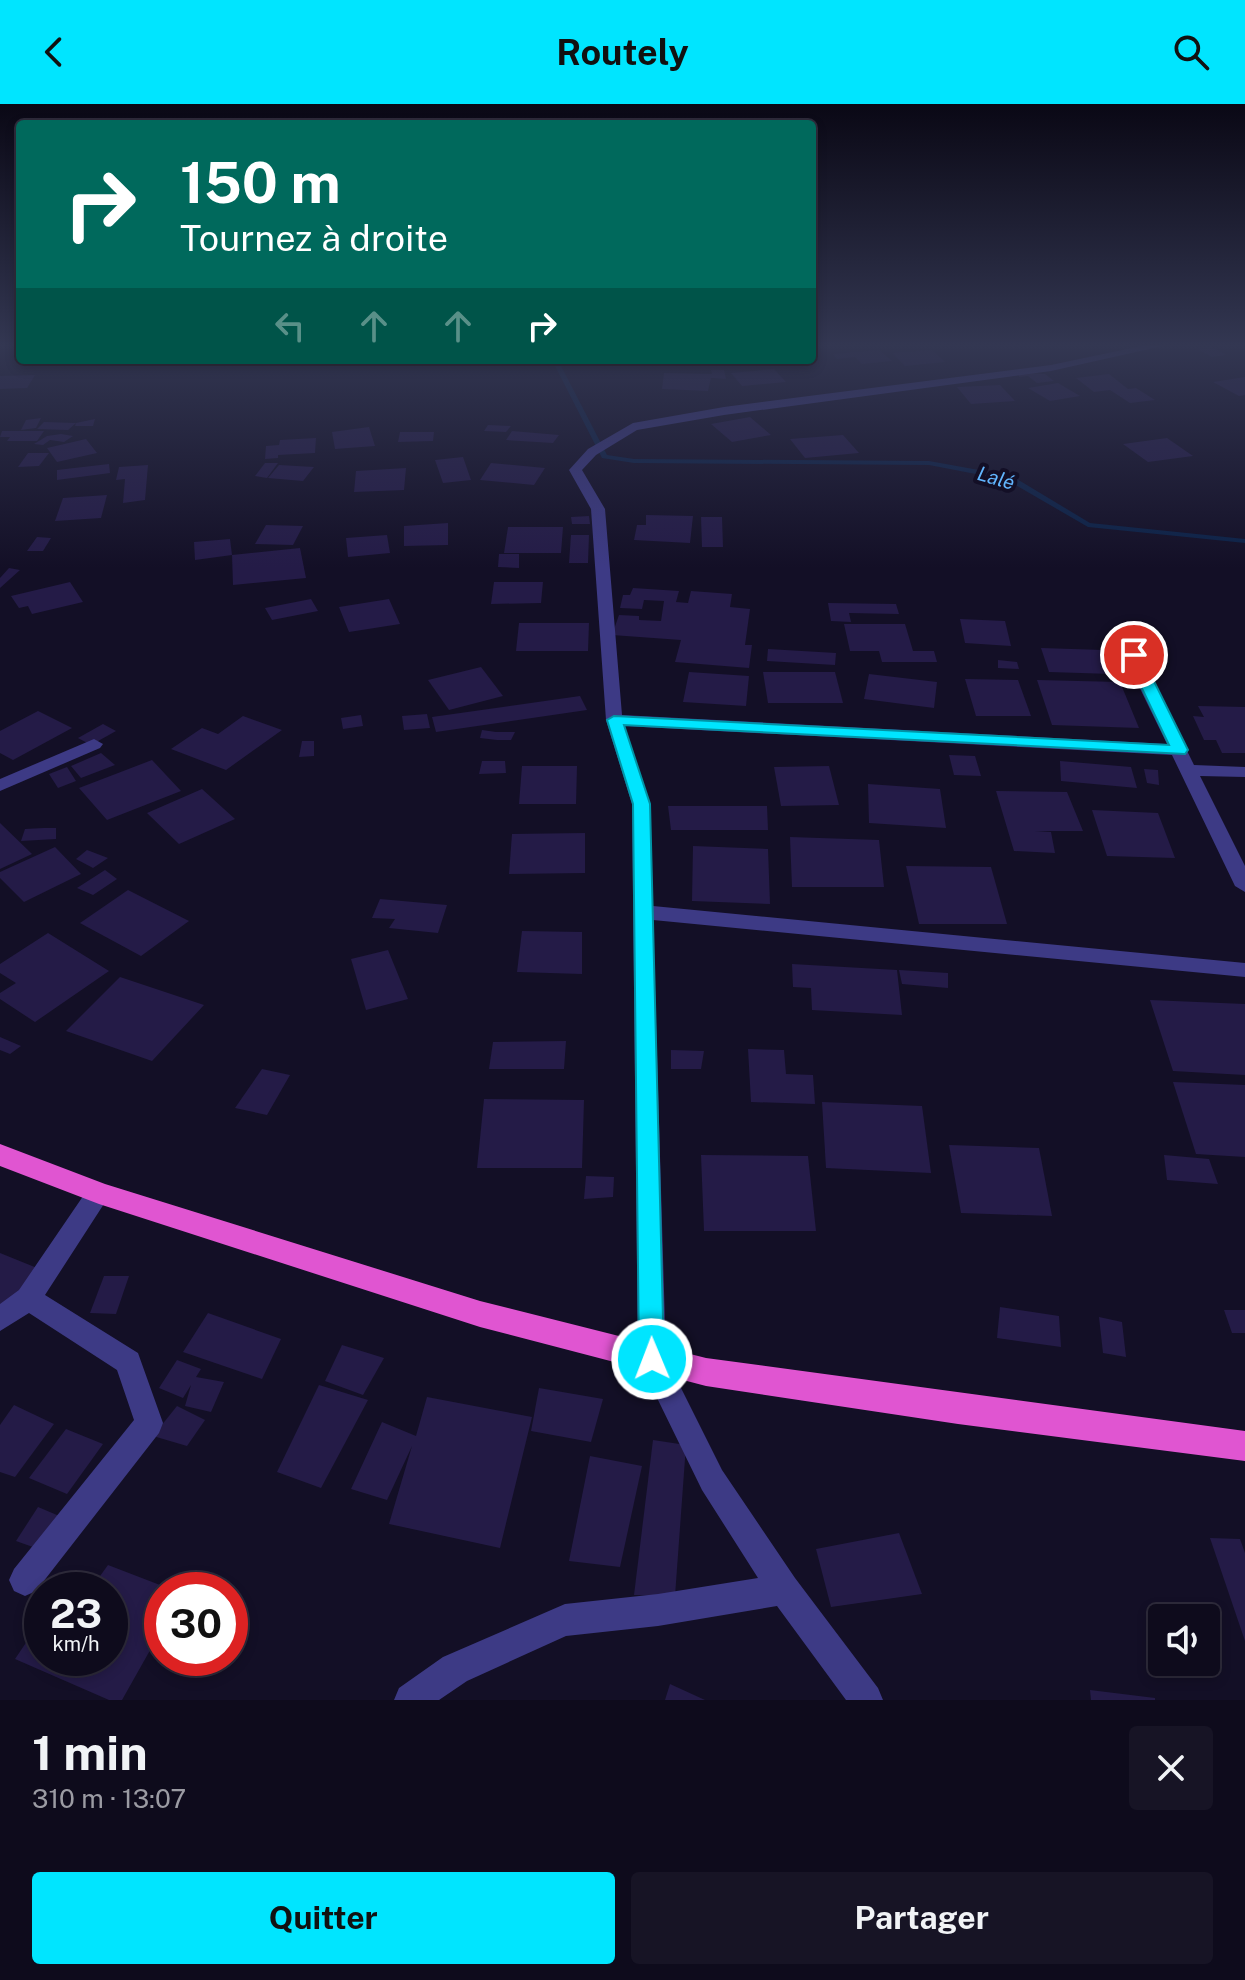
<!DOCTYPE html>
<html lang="fr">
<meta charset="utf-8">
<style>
:root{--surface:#0e0b1c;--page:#171425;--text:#f1f3f6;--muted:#9b9ba3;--line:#2e2b3b;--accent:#00e5ff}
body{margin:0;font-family:"Public Sans",sans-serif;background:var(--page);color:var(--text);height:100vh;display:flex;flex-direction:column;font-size:30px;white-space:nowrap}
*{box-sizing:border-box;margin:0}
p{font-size:26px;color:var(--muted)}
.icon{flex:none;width:44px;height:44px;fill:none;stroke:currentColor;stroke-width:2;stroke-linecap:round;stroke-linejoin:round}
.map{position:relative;height:1596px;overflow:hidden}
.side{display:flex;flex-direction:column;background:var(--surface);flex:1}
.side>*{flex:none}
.banner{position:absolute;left:16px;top:16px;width:800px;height:244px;border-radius:8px;box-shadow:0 4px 12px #0003,0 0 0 2px var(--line);background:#00695c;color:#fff;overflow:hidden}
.fabs{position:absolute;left:1148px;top:1500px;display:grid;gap:16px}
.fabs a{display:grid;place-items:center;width:72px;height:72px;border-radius:8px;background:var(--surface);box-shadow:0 4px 12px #0003,0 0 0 2px var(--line);font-size:40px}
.speed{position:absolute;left:24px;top:1468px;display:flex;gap:16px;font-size:40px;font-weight:700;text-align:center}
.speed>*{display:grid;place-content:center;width:104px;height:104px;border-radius:50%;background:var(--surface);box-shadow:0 4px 12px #0003,0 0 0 2px var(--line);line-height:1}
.speed small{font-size:20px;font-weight:400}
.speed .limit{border:12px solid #d22;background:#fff;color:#111}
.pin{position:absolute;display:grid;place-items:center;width:68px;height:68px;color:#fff;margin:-34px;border:4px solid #fff;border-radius:50%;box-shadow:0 2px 8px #0007}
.me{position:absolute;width:88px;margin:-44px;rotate:359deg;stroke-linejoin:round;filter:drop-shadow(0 0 6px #0008)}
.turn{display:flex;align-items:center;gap:28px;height:168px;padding:0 32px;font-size:36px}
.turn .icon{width:104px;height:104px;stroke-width:2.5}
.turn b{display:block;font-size:56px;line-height:68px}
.lanes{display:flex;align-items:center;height:76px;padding:0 32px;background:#0003;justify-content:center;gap:40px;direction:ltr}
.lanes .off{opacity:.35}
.round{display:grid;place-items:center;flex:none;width:84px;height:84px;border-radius:8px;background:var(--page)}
.overview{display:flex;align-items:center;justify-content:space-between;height:136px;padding:0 32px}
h1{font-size:48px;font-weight:700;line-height:60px}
.primary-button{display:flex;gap:16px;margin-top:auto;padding:16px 32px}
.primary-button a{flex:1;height:92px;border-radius:8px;background:var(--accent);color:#111;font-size:32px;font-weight:700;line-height:92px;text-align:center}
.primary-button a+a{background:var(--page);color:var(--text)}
header{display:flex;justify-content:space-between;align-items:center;height:104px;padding:0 32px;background:var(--accent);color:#111;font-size:36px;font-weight:700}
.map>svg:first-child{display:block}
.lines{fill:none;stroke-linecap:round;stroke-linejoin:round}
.stream{fill:#0c2248;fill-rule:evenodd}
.building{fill:#241b47}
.minor{fill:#3d3a85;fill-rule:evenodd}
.trunk{fill:#e055d1;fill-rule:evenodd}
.route{fill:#00e5ff;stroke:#0095a6;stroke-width:2}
.labels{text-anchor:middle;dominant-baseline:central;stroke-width:8;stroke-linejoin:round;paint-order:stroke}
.far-water-label{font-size:20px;font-style:italic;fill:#62b6ff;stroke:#130f26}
</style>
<header><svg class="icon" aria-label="back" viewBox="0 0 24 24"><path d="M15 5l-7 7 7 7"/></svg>Routely<svg class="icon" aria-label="search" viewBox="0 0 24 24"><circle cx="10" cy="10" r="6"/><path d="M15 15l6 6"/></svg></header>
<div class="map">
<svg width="1245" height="1596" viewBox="0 0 1245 1596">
<rect width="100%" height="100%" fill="#130f26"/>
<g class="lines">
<polygon class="stream" points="552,256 558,256 607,351 634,355 929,357 1012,372 1090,419 1245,435 1245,439 1088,423 1007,376 929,361 634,359 602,354"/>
</g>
<g class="building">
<polygon points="1210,242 1226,251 1212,253 1196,244"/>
<polygon points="879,246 892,257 862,260 855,253 837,255 833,250"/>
<polygon points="932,246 945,258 905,262 892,249"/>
<polygon points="774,265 786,278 742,282 731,269"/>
<polygon points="711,266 724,266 726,275 711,274 708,287 662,285 664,269 712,270"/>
<polygon points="1028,269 1045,270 1054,277 1037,279 1028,272 1019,273 1019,270"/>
<polygon points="1109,270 1128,285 1136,284 1155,296 1130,299 1110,286 1094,288 1076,274"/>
<polygon points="35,271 27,284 0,285 0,272"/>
<polygon points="1245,273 1245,291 1239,292 1213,278"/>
<polygon points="1058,279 1080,292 1050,297 1028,284"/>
<polygon points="1000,281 1015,297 971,300 957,283"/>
<polygon points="750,313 771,331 732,338 711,320"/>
<polygon points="41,314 36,324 21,326 26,316"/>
<polygon points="95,315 93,322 75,322 76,319 68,326 37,325 44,318 76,319"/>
<polygon points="488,321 511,322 506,328 484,327"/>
<polygon points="369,323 375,342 335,345 332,328"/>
<polygon points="2,327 44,327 37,337 7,337 10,333 0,333"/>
<polygon points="512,327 559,331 553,339 506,336"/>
<polygon points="400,328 434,328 433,337 398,338"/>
<polygon points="61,330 73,332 64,338 50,336 43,341 34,340 47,332"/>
<polygon points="843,331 859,349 805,354 790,335"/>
<polygon points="316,334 315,349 278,351 278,354 265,355 266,342 279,341 280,336"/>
<polygon points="1167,334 1193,352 1148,358 1123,340"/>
<polygon points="86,335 97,349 57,358 47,344"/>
<polygon points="28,349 49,349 39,362 18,363"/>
<polygon points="463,353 471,376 443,379 435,356"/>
<polygon points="265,359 278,359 267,374 255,372"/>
<polygon points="491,359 545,364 534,381 480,376"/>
<polygon points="109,360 110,369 57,376 57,366"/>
<polygon points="148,361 145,396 123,399 125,375 116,376 119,363"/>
<polygon points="279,361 314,363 303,377 268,374"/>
<polygon points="406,364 404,386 354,388 356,367"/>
<polygon points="107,391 101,414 55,417 63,394"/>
<polygon points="646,411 693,412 690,439 634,436 637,421 646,421"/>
<polygon points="589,412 590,420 572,420 571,413"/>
<polygon points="701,413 722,413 723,443 702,443"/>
<polygon points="448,419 448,441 404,442 404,422"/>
<polygon points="266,421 303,422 293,441 255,440"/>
<polygon points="508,423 563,423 561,449 504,449"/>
<polygon points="387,431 390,449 348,453 346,434"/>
<polygon points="571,431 589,431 588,459 569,459"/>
<polygon points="37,433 51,434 43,447 27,447"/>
<polygon points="230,435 232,451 195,456 194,438"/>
<polygon points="300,444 306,474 233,481 232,451"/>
<polygon points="499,450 519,450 519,464 498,463"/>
<polygon points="9,464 20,466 0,484 0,474"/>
<polygon points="70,478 83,498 32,510 28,502 19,504 11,492"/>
<polygon points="494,478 543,478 541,499 491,500"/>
<polygon points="633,484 679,487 676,498 688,499 691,487 732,490 730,503 750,505 745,541 752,541 749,564 675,558 681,536 612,531 619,511 639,512 639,516 661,517 664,497 644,496 642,505 620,504 623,491 630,491"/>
<polygon points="311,495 318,507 272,516 265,504"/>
<polygon points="389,495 400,520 349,528 339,503"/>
<polygon points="828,499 896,500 899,510 849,509 851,518 831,517"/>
<polygon points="960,515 1005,517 1011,542 965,539"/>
<polygon points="519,519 589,519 588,547 516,547"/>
<polygon points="844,520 905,520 913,547 934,547 937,558 882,558 879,547 850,547"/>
<polygon points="1041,544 1103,546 1112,570 1049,568"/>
<polygon points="768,545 836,549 835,561 767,557"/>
<polygon points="998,556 1017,558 1019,565 998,564"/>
<polygon points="481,563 503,592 449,606 428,576"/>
<polygon points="689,568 749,572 746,602 683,598"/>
<polygon points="763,568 835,568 843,599 768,599"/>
<polygon points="869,570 937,578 934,604 864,595"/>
<polygon points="965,575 1018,576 1031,612 976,612"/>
<polygon points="1037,576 1120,578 1139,624 1052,621"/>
<polygon points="580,592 587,606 436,628 432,613"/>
<polygon points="1198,602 1245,603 1245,649 1222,649 1216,636 1204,636 1193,612 1204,613"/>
<polygon points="38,607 72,624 13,656 0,649 0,627"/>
<polygon points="427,610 430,624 404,626 402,612"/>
<polygon points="361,611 363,622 343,625 341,614"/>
<polygon points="243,612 282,626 226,666 171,645 202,624 218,630"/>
<polygon points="103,620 116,627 91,641 78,634"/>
<polygon points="482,626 496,628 515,628 511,636 497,636 480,634"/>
<polygon points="302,637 314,637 314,652 299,653"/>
<polygon points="101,649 115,661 81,674 71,662"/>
<polygon points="949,651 975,652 981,672 954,671"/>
<polygon points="152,656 181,687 107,716 79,684"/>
<polygon points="482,657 505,657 506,669 479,670"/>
<polygon points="1060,657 1131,663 1137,684 1061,677"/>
<polygon points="522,662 577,662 576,700 519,700"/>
<polygon points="829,662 839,701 781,702 774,663"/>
<polygon points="67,663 76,677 58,684 49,670"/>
<polygon points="1144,665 1158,666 1159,681 1147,679"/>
<polygon points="868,680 940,685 946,724 869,719"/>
<polygon points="202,685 235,715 179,740 147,709"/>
<polygon points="996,687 1067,688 1083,727 1035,727 1051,728 1055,749 1014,747"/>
<polygon points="668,702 767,702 768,726 671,726"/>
<polygon points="1092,706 1158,709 1175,754 1107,752"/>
<polygon points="0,719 32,750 0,765"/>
<polygon points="44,724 56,724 56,735 21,737 25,725"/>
<polygon points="585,729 585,769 509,770 512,730"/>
<polygon points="790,733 879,736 884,783 792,783"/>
<polygon points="693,742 768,745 770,800 692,797"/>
<polygon points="55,743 81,770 24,798 0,774 0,768"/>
<polygon points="87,746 108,754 93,764 76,755"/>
<polygon points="906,762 991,763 1007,820 919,820"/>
<polygon points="105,766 117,775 93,791 77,784"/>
<polygon points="128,786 189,817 141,852 80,819"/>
<polygon points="380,795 447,801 438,829 389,824 395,815 372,814"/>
<polygon points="522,827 582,828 582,870 517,868"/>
<polygon points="48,829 109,867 35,918 0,895 0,889 16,879 0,869 0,860"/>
<polygon points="388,846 408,895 366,906 351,855"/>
<polygon points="792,860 897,866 902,911 812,906 811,884 793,883"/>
<polygon points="899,866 948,869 948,884 902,880"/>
<polygon points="120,873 204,901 152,957 66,927"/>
<polygon points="1150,896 1245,900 1245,971 1173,967"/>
<polygon points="0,933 21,942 10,950 0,946"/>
<polygon points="566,937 564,965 489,965 493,938"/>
<polygon points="748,945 784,946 786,970 813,971 815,1000 751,998"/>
<polygon points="671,946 704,947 701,965 671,965"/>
<polygon points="262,965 290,971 267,1011 235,1004"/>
<polygon points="1173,978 1245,981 1245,1053 1196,1050"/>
<polygon points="484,995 584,996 582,1064 477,1064"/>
<polygon points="822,998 922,1002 931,1069 826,1064"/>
<polygon points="949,1041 1039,1044 1052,1112 961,1109"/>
<polygon points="701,1051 808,1052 816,1127 704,1127"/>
<polygon points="1164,1051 1209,1055 1218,1080 1167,1076"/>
<polygon points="586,1072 614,1073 613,1093 584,1095"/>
<polygon points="0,1149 42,1166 0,1205"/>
<polygon points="104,1172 129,1172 116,1210 90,1209"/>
<polygon points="1000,1203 1059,1212 1061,1243 997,1234"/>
<polygon points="1224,1206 1245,1206 1245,1229 1232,1229"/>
<polygon points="208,1209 281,1235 262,1275 183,1248"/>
<polygon points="1099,1213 1122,1218 1126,1253 1103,1249"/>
<polygon points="342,1241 384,1254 363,1291 325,1277"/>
<polygon points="177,1256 201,1265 196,1273 224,1278 211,1308 185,1302 191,1281 183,1294 159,1284"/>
<polygon points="319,1281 368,1296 321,1384 277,1368"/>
<polygon points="539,1284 603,1295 591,1338 531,1327"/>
<polygon points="427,1293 532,1313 500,1444 389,1420 412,1342 387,1396 351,1385 382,1318 416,1332"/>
<polygon points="14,1301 54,1320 15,1373 0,1368 0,1321"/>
<polygon points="177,1302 205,1316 187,1342 153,1332"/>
<polygon points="66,1325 103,1340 67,1390 29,1374"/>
<polygon points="653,1336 686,1341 675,1492 634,1491"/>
<polygon points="590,1352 642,1362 620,1463 569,1457"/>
<polygon points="38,1403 64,1414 47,1448 16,1437"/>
<polygon points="899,1429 922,1490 831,1503 816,1445"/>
<polygon points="1210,1434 1240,1435 1245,1449 1245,1537"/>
<polygon points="108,1461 173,1486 162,1486 162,1525 122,1596 109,1596 15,1555 42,1515 42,1554 110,1554 110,1486 61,1486 68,1475 90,1486"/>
<polygon points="670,1580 705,1596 665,1596"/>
<polygon points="1090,1586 1155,1594 1155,1596 1091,1596"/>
</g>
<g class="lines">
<g class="minor">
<polygon points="1146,241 1167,241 1051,267 724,311 637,326 596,351 582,366 605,405 622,611 1167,640 1112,527 1120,522 1128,527 1194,661 1245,663 1245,673 1200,672 1245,762 1245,788 1235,782 1172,651 624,622 650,700 653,802 1245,859 1245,873 653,816 666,1254 722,1366 795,1474 878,1584 883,1596 846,1596 777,1502 658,1522 566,1532 467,1577 439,1596 394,1596 399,1584 443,1553 565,1500 658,1490 758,1474 702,1386 638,1255 632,700 606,616 591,405 569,366 588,345 633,319 724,303 1051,261"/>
<polygon points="94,635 103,640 100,644 0,687 0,675"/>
<polygon points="99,1079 108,1082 111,1089 45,1191 138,1249 163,1319 159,1329 36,1487 25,1492 14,1487 9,1476 14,1465 134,1316 117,1266 29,1209 0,1227 0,1200 19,1186 90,1082"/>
</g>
<polygon class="trunk" points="0,1040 105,1080 480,1197 706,1254 1245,1327 1245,1357 958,1320 706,1282 480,1223 99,1100 0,1062"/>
</g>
<linearGradient id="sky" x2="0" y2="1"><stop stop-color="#0a0815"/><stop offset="0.52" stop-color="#333752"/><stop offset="1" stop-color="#333752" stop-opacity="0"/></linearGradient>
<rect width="1245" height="464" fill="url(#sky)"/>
<polygon class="route" points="1134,546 1141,551 1188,646 1185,650 624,621 650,700 664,1255 660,1263 652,1266 643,1263 639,1255 633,700 607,616 614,612 1169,641 1126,551"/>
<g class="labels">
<g class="far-water-label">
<text transform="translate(996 374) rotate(16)">Lalé</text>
</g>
</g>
</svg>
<div class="fabs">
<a><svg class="icon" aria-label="sound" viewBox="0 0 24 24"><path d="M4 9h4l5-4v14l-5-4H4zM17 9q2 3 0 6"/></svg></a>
</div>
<div class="speed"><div>23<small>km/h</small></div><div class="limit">30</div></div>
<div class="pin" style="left:1134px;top:551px;background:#d93025"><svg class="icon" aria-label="arrive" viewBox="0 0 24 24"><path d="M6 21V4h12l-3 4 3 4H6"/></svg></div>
<svg class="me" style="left:652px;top:1255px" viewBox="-20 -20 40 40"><circle r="17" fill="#00e5ff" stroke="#fff" stroke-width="3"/><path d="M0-11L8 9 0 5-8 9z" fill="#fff"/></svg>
<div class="banner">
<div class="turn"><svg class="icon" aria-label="right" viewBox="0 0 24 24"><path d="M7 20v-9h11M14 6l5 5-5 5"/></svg><div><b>150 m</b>Tournez à droite</div></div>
<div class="lanes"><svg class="icon off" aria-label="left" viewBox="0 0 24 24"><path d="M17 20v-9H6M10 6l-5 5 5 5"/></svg><svg class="icon off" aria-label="ahead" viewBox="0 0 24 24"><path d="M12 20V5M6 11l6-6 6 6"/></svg><svg class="icon off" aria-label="ahead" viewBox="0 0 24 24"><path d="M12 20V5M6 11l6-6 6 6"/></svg><svg class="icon" aria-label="right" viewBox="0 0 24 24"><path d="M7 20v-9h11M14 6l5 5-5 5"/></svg></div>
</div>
</div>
<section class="side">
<div class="overview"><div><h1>1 min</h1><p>310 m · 13:07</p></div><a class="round"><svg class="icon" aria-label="close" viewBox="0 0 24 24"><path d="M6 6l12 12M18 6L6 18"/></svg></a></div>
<div class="primary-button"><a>Quitter</a><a>Partager</a></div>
</section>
